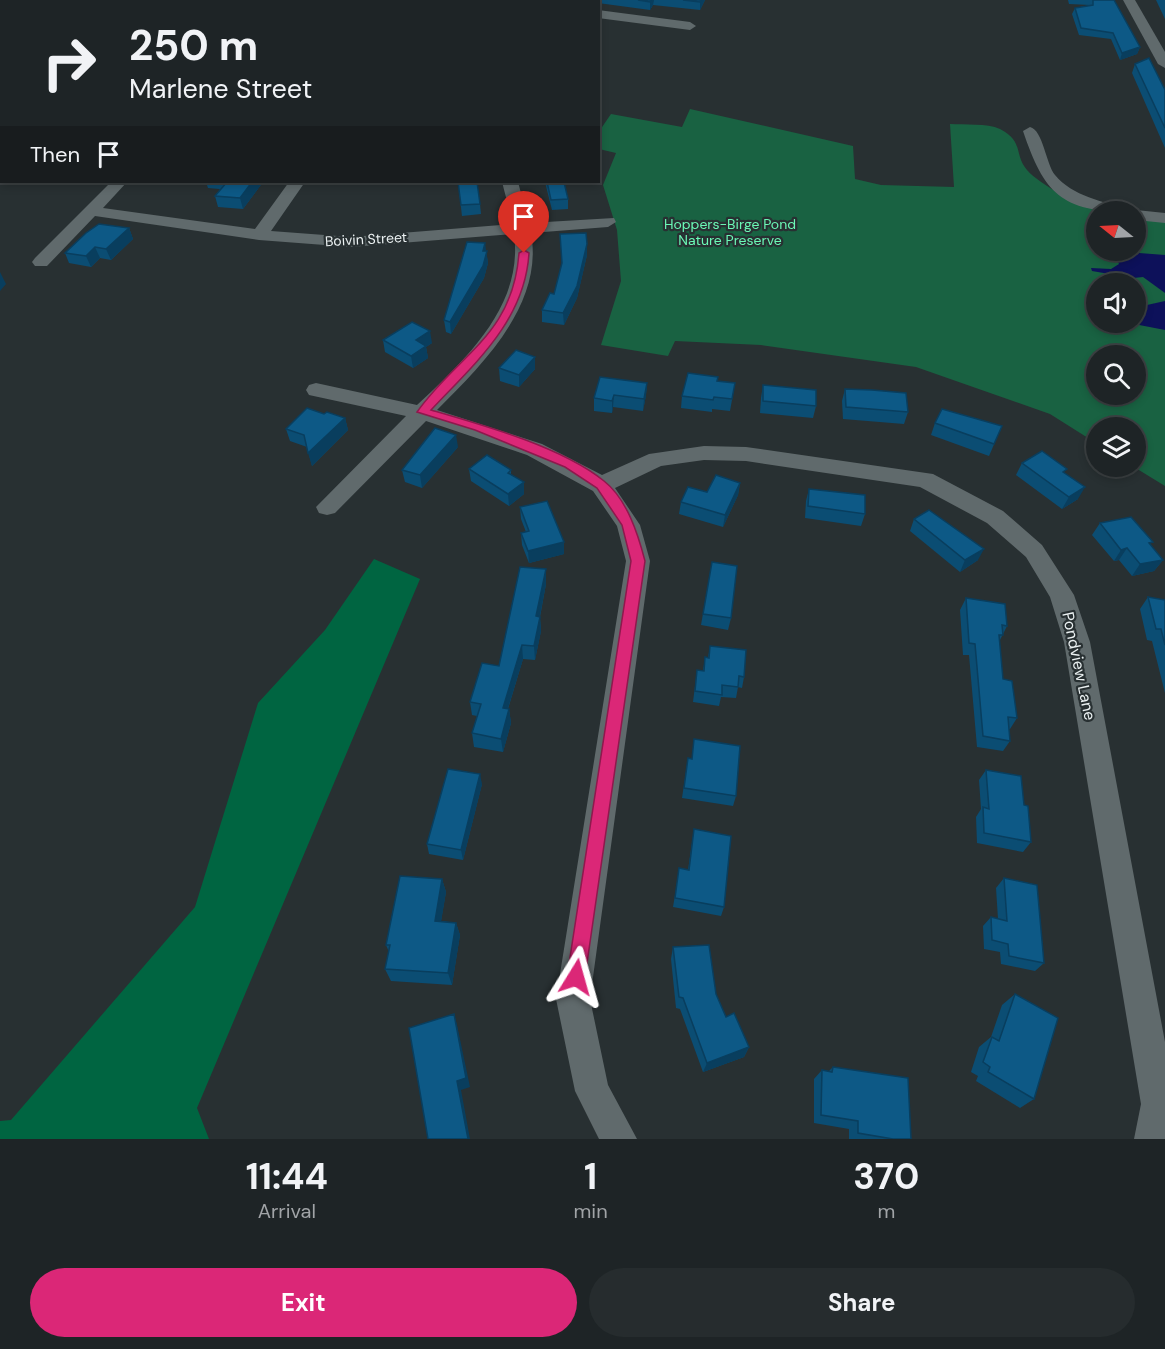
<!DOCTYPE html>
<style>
:root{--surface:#1e2426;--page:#262c2e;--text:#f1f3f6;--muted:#a1a4a7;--line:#3c4143;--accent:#db2777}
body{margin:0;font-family:"DM Sans",sans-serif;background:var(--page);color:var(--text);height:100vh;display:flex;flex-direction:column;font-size:22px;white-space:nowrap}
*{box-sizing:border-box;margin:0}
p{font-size:20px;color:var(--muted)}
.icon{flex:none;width:33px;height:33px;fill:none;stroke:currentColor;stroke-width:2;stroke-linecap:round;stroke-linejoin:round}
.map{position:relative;height:1139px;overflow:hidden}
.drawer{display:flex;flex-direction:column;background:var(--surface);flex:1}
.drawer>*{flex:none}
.banner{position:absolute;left:0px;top:0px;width:600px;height:183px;box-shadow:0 3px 9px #0003,0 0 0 2px var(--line);background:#1e2426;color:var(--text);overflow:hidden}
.needle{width:39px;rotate:288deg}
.controls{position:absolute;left:1086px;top:201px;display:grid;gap:12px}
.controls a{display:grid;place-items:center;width:60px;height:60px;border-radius:50%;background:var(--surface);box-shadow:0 3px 9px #0003,0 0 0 2px var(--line);font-size:30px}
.pin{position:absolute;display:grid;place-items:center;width:51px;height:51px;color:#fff;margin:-62px -26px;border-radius:50% 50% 50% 0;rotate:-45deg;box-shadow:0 0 6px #0007}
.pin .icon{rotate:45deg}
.me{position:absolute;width:66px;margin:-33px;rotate:8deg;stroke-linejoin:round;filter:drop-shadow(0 0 4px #0008)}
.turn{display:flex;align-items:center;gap:21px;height:126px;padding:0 30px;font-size:27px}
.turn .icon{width:78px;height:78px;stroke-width:2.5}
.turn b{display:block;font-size:42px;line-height:51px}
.then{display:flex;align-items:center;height:57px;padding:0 30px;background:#0003;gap:12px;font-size:22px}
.eta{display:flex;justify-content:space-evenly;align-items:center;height:102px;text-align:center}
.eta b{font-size:36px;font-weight:700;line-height:42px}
.cta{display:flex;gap:12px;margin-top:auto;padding:12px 30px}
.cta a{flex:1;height:69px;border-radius:36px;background:var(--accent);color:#fff;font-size:24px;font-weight:700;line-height:69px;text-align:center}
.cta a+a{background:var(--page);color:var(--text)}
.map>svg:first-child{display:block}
.green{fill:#196242;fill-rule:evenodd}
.forest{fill:#006541}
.water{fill:#0d115a}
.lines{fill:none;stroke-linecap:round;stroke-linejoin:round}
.minor{fill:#606a6c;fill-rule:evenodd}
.wall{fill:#0b4d73}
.shaded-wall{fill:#093e5e}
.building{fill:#0d5986;stroke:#093e5e;stroke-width:1.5}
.route{fill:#db2777;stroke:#8e194d;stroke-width:1.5}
.labels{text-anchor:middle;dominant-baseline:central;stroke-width:4.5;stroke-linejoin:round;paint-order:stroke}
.far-park-label{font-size:14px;fill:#6bf9b6;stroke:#283032}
.far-street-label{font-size:14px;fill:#ebf1f2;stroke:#283032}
.street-label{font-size:16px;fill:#ebf1f2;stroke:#283032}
</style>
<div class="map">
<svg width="1165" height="1139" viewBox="0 0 1165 1139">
<rect width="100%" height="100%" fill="#283032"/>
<path class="green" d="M690,109L853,146L855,179L881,185L954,187L950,124C964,125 987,123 1000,129C1024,141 1014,155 1027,170C1040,185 1083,208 1103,211L1096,212V250H1136V218L1165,222V486L1134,467L1136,428H1096V443L1050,414L916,367L761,345L675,341L668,356L601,345L621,281L617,230L603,185L616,153L599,149L598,133L611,114L682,127ZM1096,284H1136V322H1096ZM1096,356H1136V394H1096Z"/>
<polygon class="forest" points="374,559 420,579 197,1108 209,1139 0,1139 0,1121 11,1120 195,907 258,703 325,630"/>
<g class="water">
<polygon points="1113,251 1165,255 1165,293 1143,277 1124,279 1121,276 1092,271 1091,268 1111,269 1119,264"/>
<polygon points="1165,301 1165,330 1129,323 1136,322 1136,315 1139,316 1147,305"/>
</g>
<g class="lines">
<g class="minor">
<polygon points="108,0 120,0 107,2"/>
<polygon points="286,0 298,0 285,2"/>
<polygon points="492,0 514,0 515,2 493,2"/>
<polygon points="1123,0 1135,0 1165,52 1165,68 1158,64"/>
<polygon points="598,10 690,22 696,26 690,30 598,18"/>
<rect x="0" y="75" width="2" height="9"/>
<polygon points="0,120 2,120 0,130"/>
<path d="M1030,127C1043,130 1046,164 1055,175C1072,196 1104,202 1128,209L1130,212C1061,212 1044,193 1023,131Z"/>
<path d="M111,182H127L103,208L255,229L289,182H305L271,231L351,237L513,224L502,182H518L529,223L614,218L616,222L608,227L531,233C544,304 483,364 437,410L542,444L602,475L649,454L704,446L746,447L933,474L1003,511L1042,545L1074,595L1090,642L1165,1042V1139H1134L1141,1104L1064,642L1050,597L1026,557L987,523L920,487L746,461L704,460L661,466L615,488L640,525L650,561L590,999L608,1085L637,1139H599L575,1091L556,999L626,561L617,526L593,491L527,455L426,421L335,513L327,515L319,513L316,507L406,416L309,395L306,390L309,385L316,383L417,405C465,360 524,306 514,234L351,247L259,240L95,216L47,266H35L32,262L35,258Z"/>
<polygon points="1136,210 1165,213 1165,223 1136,220 1136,212 1130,212"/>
</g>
</g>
<g class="wall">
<polygon points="377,0 452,0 450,2 388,2"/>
<polygon points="577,0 705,0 700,10 653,5 650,10 598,3 598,2"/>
<polygon points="1068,0 1114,0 1140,47 1137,54 1120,60 1111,39 1079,35 1072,14 1075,8 1090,5 1069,4"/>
<polygon points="1156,0 1165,0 1165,19"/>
<polygon points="1135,64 1165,90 1165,148 1132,73"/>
<polygon points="206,182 263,182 243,209 218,207 215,196 220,189 208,188"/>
<polygon points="458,182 480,204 481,214 462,216"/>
<polygon points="545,182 564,182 568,199 568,209 552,210"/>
<polygon points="129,228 133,239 111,260 100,258 91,267 69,263 65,253"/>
<polygon points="560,234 587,244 587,255 577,298 564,325 542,322 542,310 554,294 562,265"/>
<polygon points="486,251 488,263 484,278 451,334 446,332 444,320"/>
<polygon points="383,340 432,343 426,347 428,358 413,368 385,352"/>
<polygon points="499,368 535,369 519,387 500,381"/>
<polygon points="717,381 735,383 730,411 712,409 712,412 681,408 682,396"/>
<polygon points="647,383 646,395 643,411 613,407 612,413 594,411 594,398"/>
<polygon points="763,385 816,406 813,418 760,413 761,398"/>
<polygon points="845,389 908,412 904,424 843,419 842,401"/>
<polygon points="324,414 345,418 348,430 312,466 307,447 290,441 286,429"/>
<polygon points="935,423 1002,426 989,456 931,435"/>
<polygon points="458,447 422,488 405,482 402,470"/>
<polygon points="1022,463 1065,473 1078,499 1062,509 1016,475"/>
<polygon points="469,469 511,470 511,475 524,494 509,506 471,481"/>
<polygon points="740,483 738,495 723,527 679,514 681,502 707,492"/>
<polygon points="809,489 865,514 861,526 805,518 806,501"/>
<polygon points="520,507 564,554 529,563 522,545 521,533 526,532 521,519"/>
<polygon points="914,519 978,560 960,572 910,531"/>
<polygon points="1100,523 1151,546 1163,560 1154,571 1132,576 1119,560 1114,561 1092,535"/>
<polygon points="712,562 731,618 728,630 701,625"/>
<polygon points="546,569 546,584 540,617 541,631 535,660 523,659 508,709 509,709 511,723 503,752 474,747 472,733 477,716 472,715 470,702 499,666"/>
<polygon points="1148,597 1165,600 1165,693 1152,641 1147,640 1140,609"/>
<polygon points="966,598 1007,626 999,642 1003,679 1017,718 1010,729 1009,729 1010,741 1003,751 977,747 969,655 963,655 960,610"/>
<polygon points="710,646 744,677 742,688 738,687 736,698 721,697 719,706 693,702 697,670 703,671 705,657 708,658"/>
<polygon points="688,758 736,796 733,806 682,798"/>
<polygon points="986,770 1024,805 1031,842 1023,852 977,843 976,817 981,809 979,780"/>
<polygon points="482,784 463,860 429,854 427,844"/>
<polygon points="694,829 724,907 721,916 673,907 678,877 688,870"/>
<polygon points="1004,878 1044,963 1035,971 1001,964 1000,952 984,949 983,926 991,917 998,919 996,888"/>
<polygon points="442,879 446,892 441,921 456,923 460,935 452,985 391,981 385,969 389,952 386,945"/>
<polygon points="673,947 716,994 726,1017 749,1047 744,1057 703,1072 680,1009 676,1008 671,959"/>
<polygon points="1015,994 1034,1099 1020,1108 976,1081 978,1076 971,1072 979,1047 991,1037 1002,1005"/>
<polygon points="833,1067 911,1139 849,1139 849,1129 814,1123 814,1079 822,1070 829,1071"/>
</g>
<g class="shaded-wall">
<polygon points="153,0 164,0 163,2 151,2"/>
<polygon points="443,0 452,0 450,2 441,2"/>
<polygon points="523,0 535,0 533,2 521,2"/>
<polygon points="567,0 576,0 574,2 566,2"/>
<polygon points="651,0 654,0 653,5 650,10 650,2"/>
<polygon points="701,0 705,0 700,10 700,2"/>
<polygon points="1140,47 1137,54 1120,60 1122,53"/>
<polygon points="252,182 263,182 243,209 240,198"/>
<polygon points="129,228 133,239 111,260 106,249"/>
<polygon points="485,243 488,263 484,278 451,334 450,322 483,251"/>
<polygon points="587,244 587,255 577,298 564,325 563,313"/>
<polygon points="95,247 100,258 91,267 86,256"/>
<polygon points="0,272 6,284 0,291"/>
<polygon points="430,331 432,343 426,347 428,358 413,368 411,356 416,340"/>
<polygon points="535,357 535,369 519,387 519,375"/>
<polygon points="647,383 646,395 643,411 644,399"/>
<polygon points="614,395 613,407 612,413 612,401"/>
<polygon points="345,418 348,430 312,466 308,453"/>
<polygon points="456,435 458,447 422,488 420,475"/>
<polygon points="524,482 524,494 509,506 508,494"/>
<polygon points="740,483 738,495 723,527 725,515"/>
<polygon points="1085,487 1078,499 1062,509 1069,497"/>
<polygon points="564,542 564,554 529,563 528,551"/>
<polygon points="1127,548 1119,560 1114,561 1121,550"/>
<polygon points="984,549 978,560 960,572 965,560"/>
<polygon points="1163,560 1154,571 1132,576 1140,564"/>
<polygon points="546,569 546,584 537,631 536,616"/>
<polygon points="540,617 541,631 535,660 534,646"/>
<polygon points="522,645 523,659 504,721 503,708"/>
<polygon points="509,709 511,723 503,752 501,739"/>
<polygon points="480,774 482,784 463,860 461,850"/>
<polygon points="442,879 446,892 439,934 435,921"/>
<polygon points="456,923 460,935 452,985 448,973"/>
<polygon points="454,1014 457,1025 470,1087 461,1090 470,1139 468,1139 457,1081"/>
<polygon points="749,1047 744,1057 703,1072 707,1063"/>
</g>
<g class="building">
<polygon points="137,0 153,0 151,2 136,2"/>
<polygon points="506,0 523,0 521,2 505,2"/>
<polygon points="550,0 567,0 566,2 548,2"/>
<polygon points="638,0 651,0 650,2"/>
<polygon points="683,0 701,0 700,2"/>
<polygon points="1093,0 1114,0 1140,47 1122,53 1113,33 1081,28 1075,8 1093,5"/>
<polygon points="1149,58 1165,90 1165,128 1135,64"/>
<polygon points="227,182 252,182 240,198 215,196"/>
<polygon points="458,182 477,182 480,204 461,205"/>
<polygon points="547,182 564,182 568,199 551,200"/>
<polygon points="99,224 129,228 106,249 95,247 86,256 65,253 86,233"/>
<polygon points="586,233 587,244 577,286 563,313 542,310 550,293 554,294 562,263 560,234"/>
<polygon points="467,242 485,243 483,251 487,251 483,266 450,322 444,320"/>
<polygon points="412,322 430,331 416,340 426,346 411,356 383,340"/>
<polygon points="516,350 535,357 519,375 499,368"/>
<polygon points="688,373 718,377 717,381 735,383 732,399 714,397 713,400 682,396"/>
<polygon points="600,377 647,383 644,399 614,395 612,401 594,398"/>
<polygon points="763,385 816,390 816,406 763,401"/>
<polygon points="845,389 872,390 906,393 908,412 846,407"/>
<polygon points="307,408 324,414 327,412 345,418 308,453 304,435 286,429"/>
<polygon points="942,409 1002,426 994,444 935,423"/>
<polygon points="435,428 456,435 420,475 402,470"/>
<polygon points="1042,451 1067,469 1063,472 1085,487 1069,497 1022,463"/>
<polygon points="487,455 511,470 508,473 524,482 508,494 469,469"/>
<polygon points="716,475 740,483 725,515 681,502 688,487 707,492"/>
<polygon points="809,489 865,495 865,514 808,506"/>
<polygon points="547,501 564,542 528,551 521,533 529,531 520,507"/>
<polygon points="929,510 984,549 965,560 914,519"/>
<polygon points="1131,517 1153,542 1149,543 1163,560 1140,564 1127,548 1121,550 1100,523"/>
<polygon points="712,562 737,566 731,618 703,614"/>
<polygon points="520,567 546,569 536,616 540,617 534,646 522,645 503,708 509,709 501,739 472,733 481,704 470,702 482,663 499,666"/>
<polygon points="1148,597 1165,600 1165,645 1161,629 1156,629"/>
<polygon points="966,598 1005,604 1007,626 1002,625 1003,635 999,635 1003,679 1012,681 1017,718 1008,717 1010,741 983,736 975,644 969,643"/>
<polygon points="710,646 746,650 744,677 739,676 738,687 722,685 722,695 695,691 697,670 704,671 705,657 709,658"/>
<polygon points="694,739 740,746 736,796 684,788 688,758 692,759"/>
<polygon points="448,769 480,774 461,850 427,844"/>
<polygon points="986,770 1021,776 1024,805 1028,806 1031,842 984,833 983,807 989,809"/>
<polygon points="694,829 731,836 724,907 675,898 679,868 689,870"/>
<polygon points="400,876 442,879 435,921 456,923 448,973 385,969 390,945 386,945"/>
<polygon points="1004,878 1037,885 1044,963 1009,956 1008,944 992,940 991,917 1007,921"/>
<polygon points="709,945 716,994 726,1017 734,1013 749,1047 707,1063 683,998 679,997 673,947"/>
<polygon points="1015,994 1058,1018 1034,1099 988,1072 990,1067 983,1062 992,1037 999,1041"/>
<polygon points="454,1014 466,1078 457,1081 468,1139 428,1139 409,1028"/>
<polygon points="833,1067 908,1078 911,1139 893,1139 858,1133 858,1121 821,1115 822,1070 832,1072"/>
</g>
<path class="route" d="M524,250L529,253C525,321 474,364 431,410C483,425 562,447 604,481C627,499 638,534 645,561L585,977L583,983L576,986L569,983L567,977L631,561L622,525L597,488L565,467L475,430L417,412C458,354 513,336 519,253Z"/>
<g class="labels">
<g class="far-park-label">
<text x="730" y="224">Hoppers-Birge Pond<tspan x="730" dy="16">Nature Preserve</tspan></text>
</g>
<g class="far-street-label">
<text transform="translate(366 239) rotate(-3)">Boivin Street</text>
</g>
<g class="street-label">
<text transform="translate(1079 666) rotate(78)">Pondview Lane</text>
</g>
</g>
</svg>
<div class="controls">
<a><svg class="needle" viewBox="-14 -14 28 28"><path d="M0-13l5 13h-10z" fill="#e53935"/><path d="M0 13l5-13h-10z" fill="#a1a4a7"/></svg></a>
<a><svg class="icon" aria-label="sound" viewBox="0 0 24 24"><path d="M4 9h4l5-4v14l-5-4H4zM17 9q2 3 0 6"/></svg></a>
<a><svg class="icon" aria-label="search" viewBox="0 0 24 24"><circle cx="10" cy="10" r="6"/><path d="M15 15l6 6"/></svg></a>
<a><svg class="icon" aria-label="layers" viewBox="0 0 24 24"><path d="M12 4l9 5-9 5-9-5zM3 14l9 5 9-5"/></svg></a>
</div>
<div class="pin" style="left:524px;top:253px;background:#d93025"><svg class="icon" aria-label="arrive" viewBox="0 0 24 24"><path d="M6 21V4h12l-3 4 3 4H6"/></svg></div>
<svg class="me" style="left:576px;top:977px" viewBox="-20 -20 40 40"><path d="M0-17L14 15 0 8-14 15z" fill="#db2777" stroke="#fff" stroke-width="4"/></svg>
<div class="banner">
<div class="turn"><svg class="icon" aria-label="right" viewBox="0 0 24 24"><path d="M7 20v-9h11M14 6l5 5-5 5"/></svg><div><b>250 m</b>Marlene Street</div></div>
<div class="then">Then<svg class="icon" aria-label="arrive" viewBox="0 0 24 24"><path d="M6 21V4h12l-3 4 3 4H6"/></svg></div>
</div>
</div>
<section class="drawer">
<div class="eta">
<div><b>11:44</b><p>Arrival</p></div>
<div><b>1</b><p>min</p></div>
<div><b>370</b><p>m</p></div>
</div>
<div class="cta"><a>Exit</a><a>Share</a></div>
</section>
